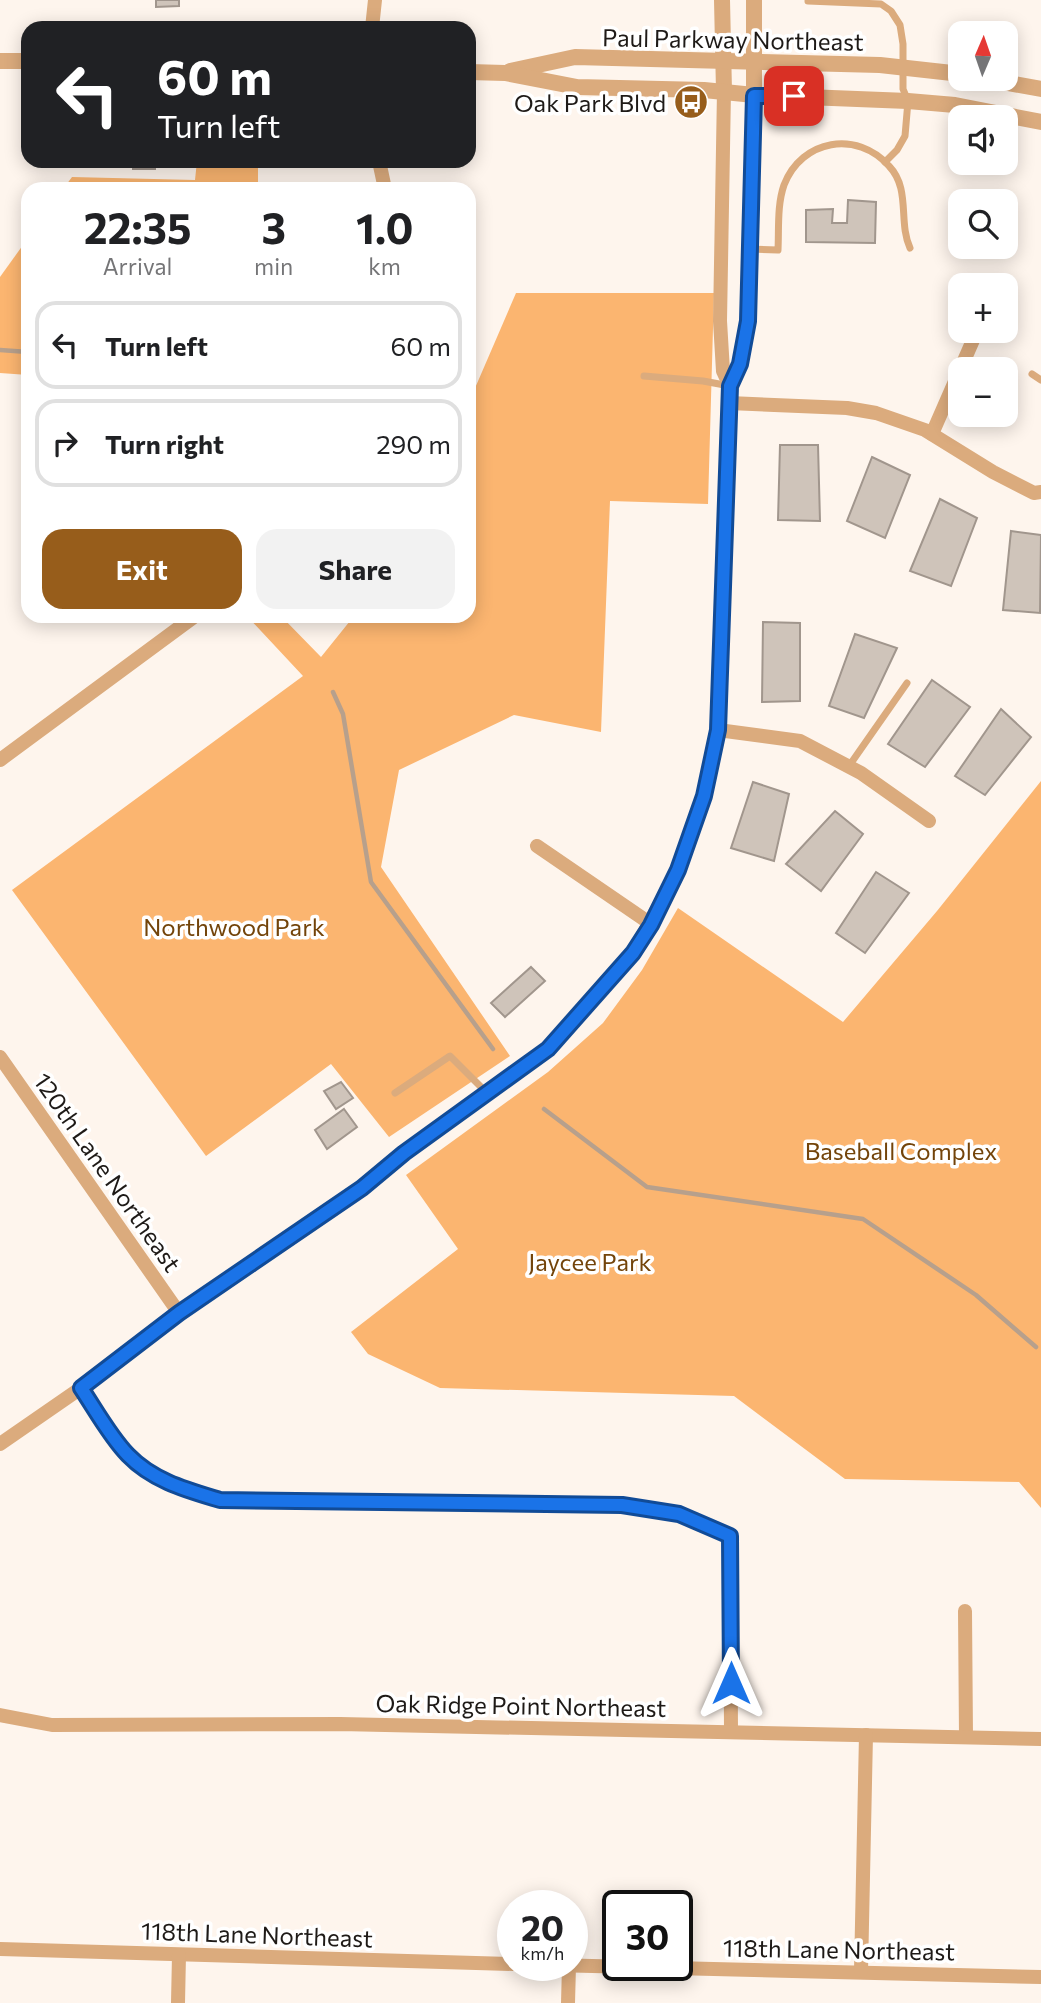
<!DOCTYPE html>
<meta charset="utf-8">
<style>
:root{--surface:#fff;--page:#f2f2f2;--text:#202124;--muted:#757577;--line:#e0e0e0;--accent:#975d1b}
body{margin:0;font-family:Commissioner,sans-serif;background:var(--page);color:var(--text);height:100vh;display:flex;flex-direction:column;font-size:26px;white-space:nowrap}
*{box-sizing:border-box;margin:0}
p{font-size:23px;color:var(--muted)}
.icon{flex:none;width:38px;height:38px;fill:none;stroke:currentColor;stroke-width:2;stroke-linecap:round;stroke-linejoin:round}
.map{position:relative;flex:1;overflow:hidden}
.details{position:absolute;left:21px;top:182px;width:455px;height:441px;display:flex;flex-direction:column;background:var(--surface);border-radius:21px;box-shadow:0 4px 18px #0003}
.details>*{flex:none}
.hud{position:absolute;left:21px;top:21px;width:455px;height:147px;border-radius:21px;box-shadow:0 4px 18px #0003;background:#202124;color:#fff;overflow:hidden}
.needle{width:46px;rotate:2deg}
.buttons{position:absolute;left:948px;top:21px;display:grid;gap:14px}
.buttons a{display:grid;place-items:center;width:70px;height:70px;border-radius:14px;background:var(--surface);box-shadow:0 4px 18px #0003;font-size:35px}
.speed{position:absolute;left:497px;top:1890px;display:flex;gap:14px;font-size:35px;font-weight:700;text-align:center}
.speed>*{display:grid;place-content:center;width:91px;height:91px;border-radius:50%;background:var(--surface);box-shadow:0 4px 18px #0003;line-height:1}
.speed small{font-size:18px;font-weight:400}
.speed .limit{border:4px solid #111;border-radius:10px;background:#fff;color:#111}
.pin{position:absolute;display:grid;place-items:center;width:60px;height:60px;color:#fff;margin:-30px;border-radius:14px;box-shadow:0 4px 10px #0006}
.me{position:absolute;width:77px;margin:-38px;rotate:0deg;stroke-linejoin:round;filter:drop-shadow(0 0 5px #0008)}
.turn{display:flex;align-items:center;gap:24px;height:147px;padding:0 21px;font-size:32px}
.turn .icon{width:91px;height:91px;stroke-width:2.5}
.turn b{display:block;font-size:49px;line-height:60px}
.eta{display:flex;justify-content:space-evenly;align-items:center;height:119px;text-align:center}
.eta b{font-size:42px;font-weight:700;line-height:49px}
.primary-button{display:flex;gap:14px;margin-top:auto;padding:14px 21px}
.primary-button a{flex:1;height:80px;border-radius:21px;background:var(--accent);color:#fff;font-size:28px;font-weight:700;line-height:80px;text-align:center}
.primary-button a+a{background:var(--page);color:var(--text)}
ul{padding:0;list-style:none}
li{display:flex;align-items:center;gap:21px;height:88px;margin:0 14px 10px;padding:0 7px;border:4px solid var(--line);border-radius:21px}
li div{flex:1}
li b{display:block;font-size:26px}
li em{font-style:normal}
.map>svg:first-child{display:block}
.green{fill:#fbb570}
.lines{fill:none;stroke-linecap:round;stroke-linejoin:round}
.stream{stroke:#b7a08c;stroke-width:4.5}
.building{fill:#cfc4ba;stroke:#a1968d;stroke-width:2}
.service{stroke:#dbab7d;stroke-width:7}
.minor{stroke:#dbab7d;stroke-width:14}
.tertiary{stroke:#dbab7d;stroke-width:16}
.route-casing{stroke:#114b97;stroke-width:18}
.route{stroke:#1a73e8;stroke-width:12}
.labels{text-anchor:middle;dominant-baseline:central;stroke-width:7;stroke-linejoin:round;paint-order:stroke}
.street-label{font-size:24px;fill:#1e1a17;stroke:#fff}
.poi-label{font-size:24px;fill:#1e1a17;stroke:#fff;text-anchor:end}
.park-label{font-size:24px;fill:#73440a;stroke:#fff}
</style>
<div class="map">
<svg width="1041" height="2003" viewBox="0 0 1041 2003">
<rect width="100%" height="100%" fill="#fef5ed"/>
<g class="green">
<polygon points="197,161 258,161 258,189 63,189 72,177 195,180"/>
<polygon points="28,238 28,375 0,373 0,277"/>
<polygon points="516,293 714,293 708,504 610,501 601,732 514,715 399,770 381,867 510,1056 389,1137 331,1064 206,1156 12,890 303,676 247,616 281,616 321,657 354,616 469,616 469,402"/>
<polygon points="1041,781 1041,1508 1019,1482 845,1479 734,1396 440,1388 368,1354 351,1332 458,1249 406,1175 548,1072 603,1023 642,970 678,908 843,1022 937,911"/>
</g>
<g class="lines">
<g class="stream">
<polyline points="0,350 28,352"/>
<polyline points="333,692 343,714 371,882 493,1049"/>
<polyline points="544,1109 647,1187 863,1219 976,1295 1036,1347"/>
</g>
</g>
<g class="building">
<polygon points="156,0 179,0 179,6 156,7"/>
<rect x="133" y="161" width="22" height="8"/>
<polygon points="848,200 876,202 875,243 806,242 806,210 833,209 832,223 847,223"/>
<polygon points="780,445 818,445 820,521 778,520"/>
<polygon points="872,457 910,475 885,538 847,521"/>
<polygon points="940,499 977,518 951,586 910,571"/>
<polygon points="1011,531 1041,535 1040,613 1003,610"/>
<polygon points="763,622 800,623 800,701 762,702"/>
<polygon points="855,634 897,648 864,718 829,706"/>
<polygon points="932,680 970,707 925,767 888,744"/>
<polygon points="1001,709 1031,737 985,795 955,776"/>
<polygon points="753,782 789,794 774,861 731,848"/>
<polygon points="835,811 863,834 821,891 786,864"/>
<polygon points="876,872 909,893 865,953 836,933"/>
<polygon points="531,967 545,981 505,1017 491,1003"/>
<polygon points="341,1082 353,1098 336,1109 324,1091"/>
<polygon points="344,1109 357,1127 327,1149 315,1130"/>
</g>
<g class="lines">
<g class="service">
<polyline points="808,1 881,4 891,11 900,25 903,44 903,89 908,101 905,136 897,150 885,162"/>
<path d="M751,249L778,250C779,229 777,205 784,185C802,139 857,130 889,166C911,189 898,222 910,248"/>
<polyline points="1032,374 1041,380"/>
<polyline points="644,376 703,381 730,386"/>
<polyline points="849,766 907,683"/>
<polyline points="395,1093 450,1056 486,1092"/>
</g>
<g class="minor">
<polyline points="372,28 375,0"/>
<polyline points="724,91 720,321 723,371 730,386"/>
<polyline points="379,161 385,189"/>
<polyline points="729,403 847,408 876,413 925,430 993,472 1034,493 1041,492"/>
<polyline points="932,434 977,331"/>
<polyline points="718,730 800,741 861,773 929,821"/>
<polyline points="0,760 195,616"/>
<polyline points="537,846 651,924"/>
<polyline points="0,1057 179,1313"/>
<path d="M81,1388C95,1408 112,1439 128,1455C154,1481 187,1490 221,1500L622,1505L679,1514L730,1536L731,1732"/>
<polyline points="0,1444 81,1388 179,1313 362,1188 404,1153 548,1049 633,953 678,870 704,796 718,730 730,386 740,364 748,321 754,95"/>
<polyline points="965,1611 966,1737"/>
<polyline points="0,1715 52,1725 340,1724 1041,1739"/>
<polyline points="0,1949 513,1964"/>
<polyline points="552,1965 1041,1977"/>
<polyline points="861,1971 866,1735"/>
<polyline points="178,2003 179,1955"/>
<polyline points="568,2003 569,1966"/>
</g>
<g class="tertiary">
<polyline points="722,0 724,91"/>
<polyline points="0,61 28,61"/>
<polyline points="510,71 575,57 880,65 961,74"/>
<polyline points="469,72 505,73 577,87 704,90 754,95 908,101 955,105 1041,122"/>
<polyline points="986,79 1041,89"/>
<polyline points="754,95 754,0"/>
</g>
</g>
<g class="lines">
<g class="route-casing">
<path id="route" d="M731,1683L730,1536L679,1514L622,1505L220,1500C187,1490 153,1481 128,1455C111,1438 95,1409 81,1388L179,1313L362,1188L404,1153L548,1049L633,953L651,925L678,870L704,796L718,730L730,386L740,364L748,321L754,96H794"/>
</g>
<use href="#route" class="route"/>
</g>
<defs>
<g id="bus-disc" transform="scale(1.75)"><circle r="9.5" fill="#975d1b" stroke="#fff"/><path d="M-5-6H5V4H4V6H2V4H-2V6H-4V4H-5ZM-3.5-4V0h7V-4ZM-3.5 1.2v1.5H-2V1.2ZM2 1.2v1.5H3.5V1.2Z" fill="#fff"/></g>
</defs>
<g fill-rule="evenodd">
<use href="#bus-disc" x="691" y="102"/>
</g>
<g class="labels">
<g class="street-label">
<text transform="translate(733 39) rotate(1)">Paul Parkway Northeast</text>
<text transform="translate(108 1172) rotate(55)">120th Lane Northeast</text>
<text transform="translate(521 1705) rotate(1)">Oak Ridge Point Northeast</text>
<text transform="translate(257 1934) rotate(2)">118th Lane Northeast</text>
<text transform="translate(839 1949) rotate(1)">118th Lane Northeast</text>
</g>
<g class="poi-label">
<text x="666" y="102">Oak Park Blvd</text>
</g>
<g class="park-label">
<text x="234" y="926">Northwood Park</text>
<text x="901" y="1150">Baseball Complex</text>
<text x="590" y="1261">Jaycee Park</text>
</g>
</g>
</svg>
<div class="buttons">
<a><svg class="needle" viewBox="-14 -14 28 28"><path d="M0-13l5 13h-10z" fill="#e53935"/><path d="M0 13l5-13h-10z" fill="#757577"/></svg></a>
<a><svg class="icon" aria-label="sound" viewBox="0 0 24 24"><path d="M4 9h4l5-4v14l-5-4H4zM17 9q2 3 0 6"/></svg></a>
<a><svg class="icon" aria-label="search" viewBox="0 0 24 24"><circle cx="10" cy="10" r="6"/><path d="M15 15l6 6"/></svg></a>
<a>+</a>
<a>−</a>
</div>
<div class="speed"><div>20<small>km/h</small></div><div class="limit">30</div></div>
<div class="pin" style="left:794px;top:96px;background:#d93025"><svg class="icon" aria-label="arrive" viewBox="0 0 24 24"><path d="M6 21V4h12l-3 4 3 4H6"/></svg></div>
<svg class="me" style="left:731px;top:1683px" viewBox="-20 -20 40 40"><path d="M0-17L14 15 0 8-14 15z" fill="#1a73e8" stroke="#fff" stroke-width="4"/></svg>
<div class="hud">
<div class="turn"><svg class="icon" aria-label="left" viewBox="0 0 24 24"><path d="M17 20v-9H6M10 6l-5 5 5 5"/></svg><div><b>60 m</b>Turn left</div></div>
</div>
<section class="details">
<div class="eta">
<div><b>22:35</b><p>Arrival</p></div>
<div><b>3</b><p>min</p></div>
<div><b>1.0</b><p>km</p></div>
</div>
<ul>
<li><svg class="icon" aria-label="left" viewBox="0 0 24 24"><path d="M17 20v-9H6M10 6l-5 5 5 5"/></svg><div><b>Turn left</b></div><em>60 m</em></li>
<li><svg class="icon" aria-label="right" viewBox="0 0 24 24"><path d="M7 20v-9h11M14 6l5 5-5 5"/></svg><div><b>Turn right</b></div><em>290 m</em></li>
</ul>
<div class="primary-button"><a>Exit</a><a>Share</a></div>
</section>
</div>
